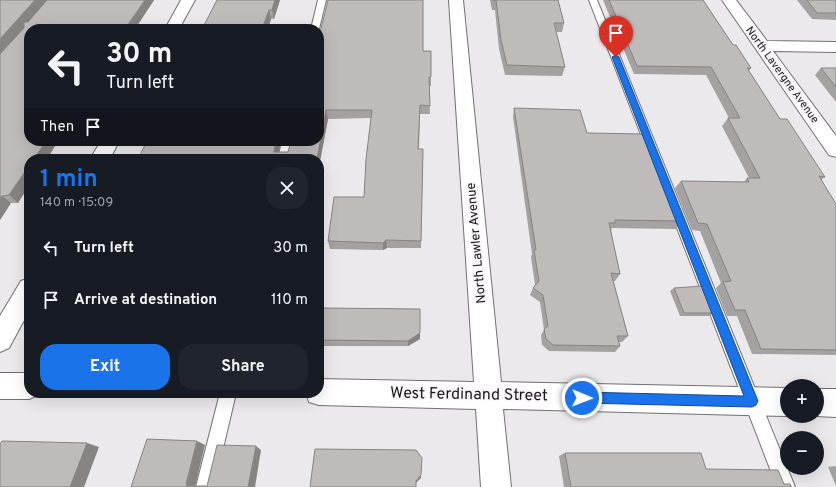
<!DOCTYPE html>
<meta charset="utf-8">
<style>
:root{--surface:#171b24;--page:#20242c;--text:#f1f3f6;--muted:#9ea1a6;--accent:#1a73e8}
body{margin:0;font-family:Overpass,sans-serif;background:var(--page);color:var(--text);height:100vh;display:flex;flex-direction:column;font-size:15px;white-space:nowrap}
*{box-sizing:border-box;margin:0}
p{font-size:13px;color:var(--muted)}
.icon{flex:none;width:22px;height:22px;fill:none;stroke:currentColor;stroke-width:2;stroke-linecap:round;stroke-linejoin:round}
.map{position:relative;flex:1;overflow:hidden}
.details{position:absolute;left:24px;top:154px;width:300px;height:244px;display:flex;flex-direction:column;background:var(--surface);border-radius:16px;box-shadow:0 4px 16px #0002}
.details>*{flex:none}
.guide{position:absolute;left:24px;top:24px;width:300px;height:122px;border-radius:16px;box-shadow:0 4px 16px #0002;background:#171b24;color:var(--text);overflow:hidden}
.tools{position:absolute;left:780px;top:379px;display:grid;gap:8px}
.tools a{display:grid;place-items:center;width:44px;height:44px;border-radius:50%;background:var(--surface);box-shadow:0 4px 16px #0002;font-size:20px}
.pin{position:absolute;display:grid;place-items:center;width:34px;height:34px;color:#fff;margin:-41px -17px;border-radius:50% 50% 50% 0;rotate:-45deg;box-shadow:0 0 4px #0007}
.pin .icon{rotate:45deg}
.me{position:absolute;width:44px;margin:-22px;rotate:91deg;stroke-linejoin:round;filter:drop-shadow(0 0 3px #0008)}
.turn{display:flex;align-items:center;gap:14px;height:84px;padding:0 16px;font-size:18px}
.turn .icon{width:52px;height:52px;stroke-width:2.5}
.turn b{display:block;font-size:28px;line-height:34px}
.then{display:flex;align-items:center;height:38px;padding:0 16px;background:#0003;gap:8px;font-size:15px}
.round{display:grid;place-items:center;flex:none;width:42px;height:42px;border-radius:16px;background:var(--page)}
.head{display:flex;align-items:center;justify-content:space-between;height:68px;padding:0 16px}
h1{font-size:24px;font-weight:700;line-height:30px;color:var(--accent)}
.cta{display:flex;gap:8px;margin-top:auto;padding:8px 16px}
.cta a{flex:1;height:46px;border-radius:16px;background:var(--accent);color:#fff;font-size:16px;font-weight:700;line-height:46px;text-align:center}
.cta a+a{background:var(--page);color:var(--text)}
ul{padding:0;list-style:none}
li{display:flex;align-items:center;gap:12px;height:52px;padding:0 16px}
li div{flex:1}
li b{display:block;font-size:15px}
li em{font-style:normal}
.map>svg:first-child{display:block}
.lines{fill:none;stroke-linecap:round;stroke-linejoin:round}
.service-casing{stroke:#727072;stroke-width:2}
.minor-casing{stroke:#727072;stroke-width:2}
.service{fill:#fff;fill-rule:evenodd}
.minor{fill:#fff;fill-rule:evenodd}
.wall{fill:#a4a1a0}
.shaded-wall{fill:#868382}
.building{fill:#bfbbba;stroke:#868382}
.route{fill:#1a73e8;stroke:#114b97}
.labels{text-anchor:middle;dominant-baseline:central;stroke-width:3;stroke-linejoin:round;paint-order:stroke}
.far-street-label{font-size:11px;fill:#1a191a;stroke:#f9f6f9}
.street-label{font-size:13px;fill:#1a191a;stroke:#f9f6f9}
.near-street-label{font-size:16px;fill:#1a191a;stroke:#f9f6f9}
</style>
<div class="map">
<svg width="836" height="487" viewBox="0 0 836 487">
<rect width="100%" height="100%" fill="#ece9ec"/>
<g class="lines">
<g class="service-casing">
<g id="service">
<polygon points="318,0 326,0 319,29 311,29"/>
<polygon points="589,0 597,0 795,487 777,487"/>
<polygon points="282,141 294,141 290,159 278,159"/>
<polygon points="220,393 236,393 214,487 196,487"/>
</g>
</g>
<g class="minor-casing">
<g id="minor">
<polygon points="181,0 195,0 179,29 165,29"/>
<polygon points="449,0 463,0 501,382 787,388 787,416 503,409 511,487 481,487 476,409 319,405 309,402 306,393 319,393 319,379 474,382"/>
<polygon points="722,0 736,0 767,41 836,42 836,52 773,51 836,136 836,157 829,155"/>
<polygon points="101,141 119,141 110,159 90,159"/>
<polygon points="29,278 29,311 9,348 0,352 0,316 21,281"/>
<polygon points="0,373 29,373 29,393 39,393 38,395 29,399 0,399"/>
<polygon points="817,389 836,389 836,417 816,416 817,416"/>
</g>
</g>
<use href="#service" class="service"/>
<use href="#minor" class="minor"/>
</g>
<g class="wall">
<polygon points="0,0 154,0 135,29 29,29 58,141 47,159 29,159 18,203 11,203 0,220"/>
<polygon points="280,0 274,19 271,19 268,29 202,29"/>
<polygon points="490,0 558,0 564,23 562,32 556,32 565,67 562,76 505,75 499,49 495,10 492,10"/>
<polygon points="603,0 703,0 733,45 751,68 749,71 780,119 825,177 821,180 836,204 836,355 752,354 737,316 727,316 716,288 721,283 700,231 692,230 675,188 681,181 744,182 747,178 749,178 722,126 728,118 729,118 706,75 634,74"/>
<polygon points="797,0 836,0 836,20 812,19"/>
<polygon points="319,37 423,51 431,77 431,86 429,86 430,114 420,114 419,149 423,149 421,248 387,248 383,250 330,249 328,241 364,197 371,118 328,119 319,166 319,159 138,159 281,141 279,152 288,152 319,141"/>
<polygon points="821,68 836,68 836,102 815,75"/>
<polygon points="514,108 587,133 662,180 682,221 676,229 612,228 611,231 620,274 615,281 613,281 628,336 622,342 619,342 620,346 615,352 549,351 542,345 541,335 544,330 540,302 530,295 533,288 535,285 531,257 532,254 513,117"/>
<polygon points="674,288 714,313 709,316 680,316 670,291"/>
<polygon points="319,308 420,309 420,339 408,346 319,346"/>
<polygon points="565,453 706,469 784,484 792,487 564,487 559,456"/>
<polygon points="836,466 836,486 828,467"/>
</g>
<g class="shaded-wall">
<polygon points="35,0 48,0 0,55 0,39"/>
<polygon points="145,0 154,0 135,29 125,29"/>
<polygon points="275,0 280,0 274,19 272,10"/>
<polygon points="269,10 271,19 268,29 262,29"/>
<polygon points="326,110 328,119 319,166 319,159 317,159"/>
<polygon points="46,141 58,141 47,159 34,159"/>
<polygon points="276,141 281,141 277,159 274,152"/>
<polygon points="29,166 29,186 18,203 9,195"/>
<polygon points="2,196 11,203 0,220 0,198"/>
<polygon points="386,240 387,248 383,250 383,243"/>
<polygon points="420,333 420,339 408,346 408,341"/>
<polygon points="197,441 205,445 195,487 187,486 186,484"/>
<polygon points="87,443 99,447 84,487 70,487"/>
<polygon points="256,446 261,450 255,487 248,487"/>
<polygon points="421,475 421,478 416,483 416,481"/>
</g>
<g class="building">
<polygon points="0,0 35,0 0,39"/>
<polygon points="47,0 145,0 125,29 29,29 29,141 46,141 34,159 29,159 29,166 9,195 2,196 0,198 0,54 24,28 24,22 28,22"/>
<polygon points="217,0 275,0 272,10 269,10 262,29 202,29"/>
<polygon points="328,0 423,0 423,51 431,51 431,77 429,77 430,106 420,105 418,149 423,149 421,241 386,240 383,243 328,241 334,197 364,197 366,159 372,110 326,110 317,159 138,159 147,141 276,141 274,152 288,152 291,141 319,141 319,37"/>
<polygon points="493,0 558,0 564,23 554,23 565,67 507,65 501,40 496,0"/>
<polygon points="609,0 703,0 733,45 736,45 751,68 747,68 780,119 787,119 825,177 819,176 836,204 836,350 761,349 745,310 735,310 723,282 731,281 707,224 698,223 681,181 749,182 747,178 760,178 728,118 740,118 711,67 637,66"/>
<polygon points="807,0 836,0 836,13 817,13"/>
<polygon points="821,68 836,68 836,87"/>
<polygon points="514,108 580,110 587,133 644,134 662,180 665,180 682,221 615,220 615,223 609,223 620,274 611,273 628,336 617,336 620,346 553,345 546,339 544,329 548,326 543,295 533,288 539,281 534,250 536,250"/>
<polygon points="703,286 714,313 684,313 674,288"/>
<polygon points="319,308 420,309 420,333 408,341 319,340"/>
<polygon points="147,439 197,441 186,484 187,486 207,486 217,445 256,446 248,487 131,487"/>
<polygon points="2,441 87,443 70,487 0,487 0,444"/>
<polygon points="315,449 416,450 422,458 421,475 416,481 416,487 310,487"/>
<polygon points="565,453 701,453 706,469 778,470 784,484 790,484 792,487 571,487"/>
</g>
<polygon class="route" points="616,55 619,57 758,401 756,405 752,407 582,403 578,402 577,398 578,394 582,392 744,396 612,57"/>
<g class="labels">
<g class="far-street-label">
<text transform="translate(782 75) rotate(54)">North Lavergne Avenue</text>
</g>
<g class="street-label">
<text transform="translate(477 243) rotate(-95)">North Lawler Avenue</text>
</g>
<g class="near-street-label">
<text transform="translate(469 395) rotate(1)">West Ferdinand Street</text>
</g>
</g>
</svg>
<div class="tools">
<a>+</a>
<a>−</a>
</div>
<div class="pin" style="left:616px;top:57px;background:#d93025"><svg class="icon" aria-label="arrive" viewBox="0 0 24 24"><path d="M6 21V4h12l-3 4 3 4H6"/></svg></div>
<svg class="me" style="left:582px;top:398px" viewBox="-20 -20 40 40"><circle r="17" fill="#1a73e8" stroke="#fff" stroke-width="3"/><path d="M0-11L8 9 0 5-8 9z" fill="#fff"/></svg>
<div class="guide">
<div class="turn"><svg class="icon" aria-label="left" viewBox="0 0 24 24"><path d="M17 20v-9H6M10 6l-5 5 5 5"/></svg><div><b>30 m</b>Turn left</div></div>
<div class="then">Then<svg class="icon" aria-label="arrive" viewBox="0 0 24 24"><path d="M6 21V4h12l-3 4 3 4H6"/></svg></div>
</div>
<section class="details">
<div class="head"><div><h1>1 min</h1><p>140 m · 15:09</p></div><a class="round"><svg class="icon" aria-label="close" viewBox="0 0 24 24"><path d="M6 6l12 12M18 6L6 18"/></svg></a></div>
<ul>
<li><svg class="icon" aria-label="left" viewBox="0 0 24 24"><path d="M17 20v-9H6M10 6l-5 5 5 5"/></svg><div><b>Turn left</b></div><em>30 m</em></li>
<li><svg class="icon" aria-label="arrive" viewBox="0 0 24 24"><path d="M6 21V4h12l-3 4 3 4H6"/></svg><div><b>Arrive at destination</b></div><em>110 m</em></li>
</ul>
<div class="cta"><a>Exit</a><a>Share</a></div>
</section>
</div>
